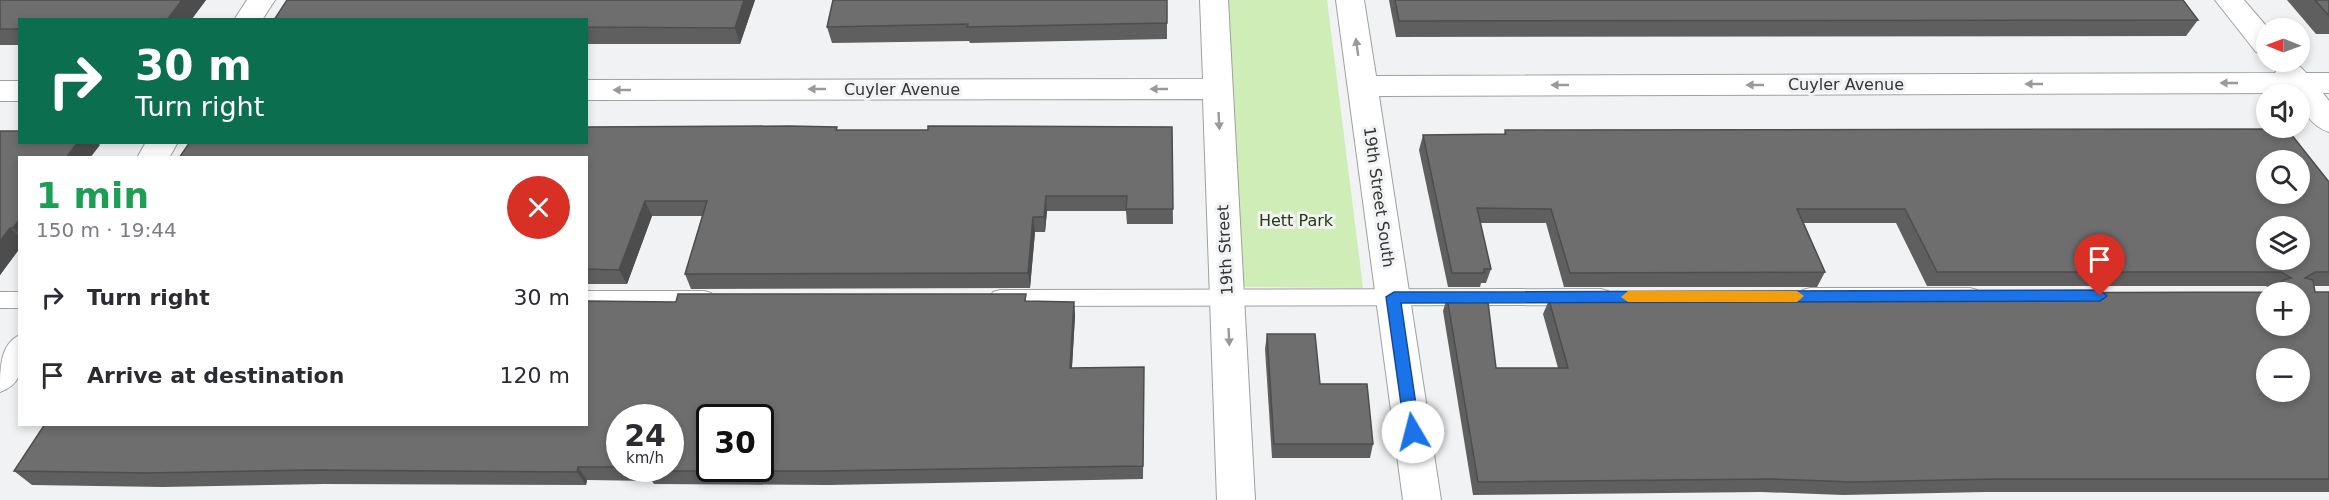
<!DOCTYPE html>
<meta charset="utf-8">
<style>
:root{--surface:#fff;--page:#f2f2f3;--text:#2b2b33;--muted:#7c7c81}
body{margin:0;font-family:"DejaVu Sans",sans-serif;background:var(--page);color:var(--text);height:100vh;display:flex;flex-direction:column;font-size:22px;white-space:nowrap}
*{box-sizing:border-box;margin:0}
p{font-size:20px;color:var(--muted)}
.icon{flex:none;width:33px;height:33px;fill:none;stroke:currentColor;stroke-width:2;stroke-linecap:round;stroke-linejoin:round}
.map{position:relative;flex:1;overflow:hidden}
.panel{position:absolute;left:18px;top:156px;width:570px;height:270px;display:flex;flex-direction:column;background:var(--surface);border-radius:0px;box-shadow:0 3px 9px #0003}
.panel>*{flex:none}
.guide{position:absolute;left:18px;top:18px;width:570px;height:126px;border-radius:0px;box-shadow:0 3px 9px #0003;background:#0b6e4f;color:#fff;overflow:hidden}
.needle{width:39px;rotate:271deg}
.buttons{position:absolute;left:2256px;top:18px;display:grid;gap:12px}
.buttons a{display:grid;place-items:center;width:54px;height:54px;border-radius:50%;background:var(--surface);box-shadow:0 3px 9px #0003;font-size:30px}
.speed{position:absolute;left:606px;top:404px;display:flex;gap:12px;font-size:30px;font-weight:700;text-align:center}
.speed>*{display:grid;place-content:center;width:78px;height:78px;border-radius:50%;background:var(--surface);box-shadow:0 3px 9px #0003;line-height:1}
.speed small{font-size:15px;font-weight:400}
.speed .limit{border:3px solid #111;border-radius:9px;background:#fff;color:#111}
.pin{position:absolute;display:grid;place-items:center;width:51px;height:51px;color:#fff;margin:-62px -26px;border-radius:50% 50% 50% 0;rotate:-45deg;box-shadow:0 0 6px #0007}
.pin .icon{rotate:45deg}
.me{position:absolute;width:66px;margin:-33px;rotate:352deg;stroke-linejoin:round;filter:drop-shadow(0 0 4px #0008)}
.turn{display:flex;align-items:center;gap:21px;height:126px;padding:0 18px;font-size:27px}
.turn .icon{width:78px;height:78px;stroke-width:2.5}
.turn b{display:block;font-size:42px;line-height:51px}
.round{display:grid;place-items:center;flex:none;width:63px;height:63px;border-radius:32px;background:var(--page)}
.headline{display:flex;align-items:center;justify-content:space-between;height:102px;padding:0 18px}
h1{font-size:36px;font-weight:600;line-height:45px;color:#1e9e55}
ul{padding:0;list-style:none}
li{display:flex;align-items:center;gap:18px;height:78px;padding:0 18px}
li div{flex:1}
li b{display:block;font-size:22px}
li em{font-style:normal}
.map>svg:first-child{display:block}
.green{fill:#cfedb7}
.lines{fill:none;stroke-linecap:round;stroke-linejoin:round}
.service-casing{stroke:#9fa0a1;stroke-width:2}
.minor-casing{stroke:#9fa0a1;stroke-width:2}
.service{fill:#fff;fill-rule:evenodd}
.minor{fill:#fff;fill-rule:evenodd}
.wall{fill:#5f5f5f;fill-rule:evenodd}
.shaded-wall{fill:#4e4d4d}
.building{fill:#6f6e6e;stroke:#4e4d4d;stroke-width:1.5;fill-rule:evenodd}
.oneway{fill:#9a9a9a}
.route{fill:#1a73e8;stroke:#114b97;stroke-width:1.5}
.slow{fill:#f59e0b}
.labels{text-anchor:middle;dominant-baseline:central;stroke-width:6;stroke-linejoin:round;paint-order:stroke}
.street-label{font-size:16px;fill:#353535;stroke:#f1f2f3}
.park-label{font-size:16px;fill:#243b0a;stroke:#f1f2f3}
</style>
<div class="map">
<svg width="2329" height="500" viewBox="0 0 2329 500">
<rect width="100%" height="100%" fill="#f1f2f3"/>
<polygon class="green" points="1226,0 1327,0 1363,288 1241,287"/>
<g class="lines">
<g class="service-casing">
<g id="service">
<polygon points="1810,288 1970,288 1977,290 1980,296 1977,302 1970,304 1810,304 1803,302 1800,296 1803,290"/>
<polygon points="1601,289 1608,291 1611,297 1608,303 1601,305 1000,306 993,304 990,298 993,292 1000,290"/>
<polygon points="586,291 704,291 711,293 714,299 711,305 704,307 586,307"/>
<rect x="0" y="292" width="20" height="16"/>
</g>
</g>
<g class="minor-casing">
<g id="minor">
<polygon points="247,0 275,0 262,20 234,20"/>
<polygon points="1200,0 1228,0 1255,500 1217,500 1203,99 586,100 586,80 1203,79"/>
<path d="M1336,0H1364L1376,76L2275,73L2279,65C2291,61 2298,63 2306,73H2329V93H2323L2329,101V132C2313,127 2300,111 2300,94L2290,93L1379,96L1441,500H1403Z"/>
<polygon points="2215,0 2244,0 2268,28 2266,54 2256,52"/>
<rect x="0" y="81" width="20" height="20"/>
<polygon points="146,142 178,142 169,158 137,158"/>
<path d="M20,335C20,360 28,382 0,392C0,368 0,344 20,335Z"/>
</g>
</g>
<use href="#service" class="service"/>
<use href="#minor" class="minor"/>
</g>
<g class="wall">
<polygon points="0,0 206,0 191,20 20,20 20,45 0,45"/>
<polygon points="755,0 740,44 586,44 586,20"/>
<polygon points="1167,0 1167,39 970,43 969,41 832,43 827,27"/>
<polygon points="1389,0 2183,0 2198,20 2186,36 1396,37"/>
<polygon points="2287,0 2329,0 2329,34 2316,34"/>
<polygon points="1172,127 1173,224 1127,224 1126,211 1047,211 1045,232 1035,232 1030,288 691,289 685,274 702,216 652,216 627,284 586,284 586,158 837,130 928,130"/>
<polygon points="1505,130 2329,182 2329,286 2314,286 2315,292 2329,292 2329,492 1985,492 1843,495 1761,492 1473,495 1443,311 1447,297 1455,297 1456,294 1496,368 1558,368 1543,314 1549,300 1573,300 1576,294 1837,298 1848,300 1944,298 1948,293 2270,292 2273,290 2266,286 1927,286 1896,223 1804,223 1825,272 1817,287 1564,287 1546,223 1480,223 1491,269 1486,283 1481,283 1480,287 1448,287 1419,150 1423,135 1504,134"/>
<polygon points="0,131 100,145 20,158 20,248 0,275"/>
<path d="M1027,301L1074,302L1075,316L1072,368L1144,367L1143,479L829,485L654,484L652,481L587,480L586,485L324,484L163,487L32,485L14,471L586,424ZM620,417L670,468H620Z"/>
<polygon points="1267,334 1320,384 1373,444 1370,458 1272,458 1265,349"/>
</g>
<g class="shaded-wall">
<polygon points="182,0 206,0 191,20 167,20"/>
<polygon points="744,0 755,0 740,44 735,28"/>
<polygon points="78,142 97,142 100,145 90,158 66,158"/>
<polygon points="1046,196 1047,211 1045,232 1044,217"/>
<polygon points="645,201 652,216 627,284 619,270"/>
<polygon points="1033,217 1035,232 1030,288 1028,273"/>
<polygon points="20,219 20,234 13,228"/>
<polygon points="10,228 20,237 20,248 0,275 0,241"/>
<polygon points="1074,302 1075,316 1071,382 1070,368"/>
<polygon points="578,467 587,480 586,485 577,472"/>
</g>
<g class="building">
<polygon points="0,0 182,0 167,20 20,20 20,29 0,29"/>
<polygon points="287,0 744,0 735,28 586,27 586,20 274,20"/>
<polygon points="833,0 1167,0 1167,23 967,27 968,24 827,27"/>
<polygon points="1395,0 2183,0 2198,20 1399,21"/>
<polygon points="2315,0 2329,0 2329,16"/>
<polygon points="789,126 837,127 836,130 928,130 928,126 1172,127 1173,209 1126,209 1127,196 1046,196 1044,217 1033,217 1028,273 685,274 707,201 645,201 619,270 586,269 586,158 179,158 190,142 586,142 586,127"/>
<path d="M2287,129L2329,182V272H2315L2305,278L2313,280L2315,292H2329V479H1997L1853,482L1770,479L1478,482L1447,297H1456V294H1487L1496,368H1568L1549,300L1577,299L1576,294L1834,293L1837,298L1848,300L1950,298L1948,293L2281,292L2283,280L2291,278L2281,272H1937L1905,209H1797L1825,272L1570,273L1551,209L1477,208L1491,269H1484V273H1452L1423,135L1506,134L1505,130ZM2266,160H2300V194H2266ZM2266,226H2300V260H2266ZM2266,292H2300V326H2266ZM2266,358H2300V392H2266Z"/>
<polygon points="0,131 20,131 20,142 78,142 66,158 20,158 20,219 13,228 10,228 0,241"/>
<path d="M678,294H1026L1025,301L1074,302L1070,368L1144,367L1143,466L824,471H646L647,468H670V417H620V467H578L577,472L310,470L147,473L14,471L45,424H586V301L676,302ZM710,417H760V468H710Z"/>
<polygon points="1267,334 1315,334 1320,384 1367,384 1373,444 1274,444"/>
</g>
<defs><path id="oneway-solid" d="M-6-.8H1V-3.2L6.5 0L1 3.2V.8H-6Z" transform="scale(1.5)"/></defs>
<g class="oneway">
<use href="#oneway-solid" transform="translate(1357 47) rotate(-98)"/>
<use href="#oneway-solid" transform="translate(2229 83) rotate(180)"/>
<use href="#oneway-solid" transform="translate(2034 84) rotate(180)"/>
<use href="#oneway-solid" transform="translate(1560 85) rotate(180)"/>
<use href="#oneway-solid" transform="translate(1755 85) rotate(180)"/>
<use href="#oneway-solid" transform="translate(817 89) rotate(180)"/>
<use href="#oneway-solid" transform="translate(1159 89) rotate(180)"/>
<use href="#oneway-solid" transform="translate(622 90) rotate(180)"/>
<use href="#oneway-solid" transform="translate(1219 121) rotate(87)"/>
<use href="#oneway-solid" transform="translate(1229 337) rotate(87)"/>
</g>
<polygon class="route" points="2100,290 2107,296 2100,301 1401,303 1420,432 1413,439 1405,432 1386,297 1394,292"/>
<polygon class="slow" points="1628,291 1797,291 1804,296 1797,302 1628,302 1621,297"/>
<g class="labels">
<g class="street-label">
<text x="1846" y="84">Cuyler Avenue</text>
<text x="902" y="89">Cuyler Avenue</text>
<text transform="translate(1379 197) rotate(82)">19th Street South</text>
<text transform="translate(1225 250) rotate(-93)">19th Street</text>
</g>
<g class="park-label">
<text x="1296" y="220">Hett Park</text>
</g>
</g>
</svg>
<div class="buttons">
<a><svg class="needle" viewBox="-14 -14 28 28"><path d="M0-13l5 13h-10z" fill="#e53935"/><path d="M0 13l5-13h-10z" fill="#7c7c81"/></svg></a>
<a><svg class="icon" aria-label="sound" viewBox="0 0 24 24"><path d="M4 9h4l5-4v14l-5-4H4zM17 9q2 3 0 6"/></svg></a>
<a><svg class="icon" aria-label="search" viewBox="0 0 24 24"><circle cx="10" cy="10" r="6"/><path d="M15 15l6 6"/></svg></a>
<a><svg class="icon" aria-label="layers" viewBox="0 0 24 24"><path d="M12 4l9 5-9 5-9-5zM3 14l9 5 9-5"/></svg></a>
<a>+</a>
<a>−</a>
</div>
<div class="speed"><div>24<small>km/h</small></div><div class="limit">30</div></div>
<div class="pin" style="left:2100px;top:296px;background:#d93025"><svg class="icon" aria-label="arrive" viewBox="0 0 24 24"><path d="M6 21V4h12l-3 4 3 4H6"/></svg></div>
<svg class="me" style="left:1413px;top:432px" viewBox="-20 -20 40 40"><circle r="19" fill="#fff"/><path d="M0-13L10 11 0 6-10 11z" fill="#1a73e8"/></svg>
<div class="guide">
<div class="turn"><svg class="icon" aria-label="right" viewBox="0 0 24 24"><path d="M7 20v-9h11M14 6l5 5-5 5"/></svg><div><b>30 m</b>Turn right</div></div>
</div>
<section class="panel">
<div class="headline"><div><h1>1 min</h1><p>150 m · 19:44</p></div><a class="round" style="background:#d93025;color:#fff"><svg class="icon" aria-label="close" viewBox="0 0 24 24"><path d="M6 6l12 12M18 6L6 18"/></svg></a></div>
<ul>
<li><svg class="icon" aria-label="right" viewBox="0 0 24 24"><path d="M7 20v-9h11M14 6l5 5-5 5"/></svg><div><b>Turn right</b></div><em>30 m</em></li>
<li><svg class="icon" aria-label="arrive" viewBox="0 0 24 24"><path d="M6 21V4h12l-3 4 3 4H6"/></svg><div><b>Arrive at destination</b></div><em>120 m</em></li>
</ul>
</section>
</div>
